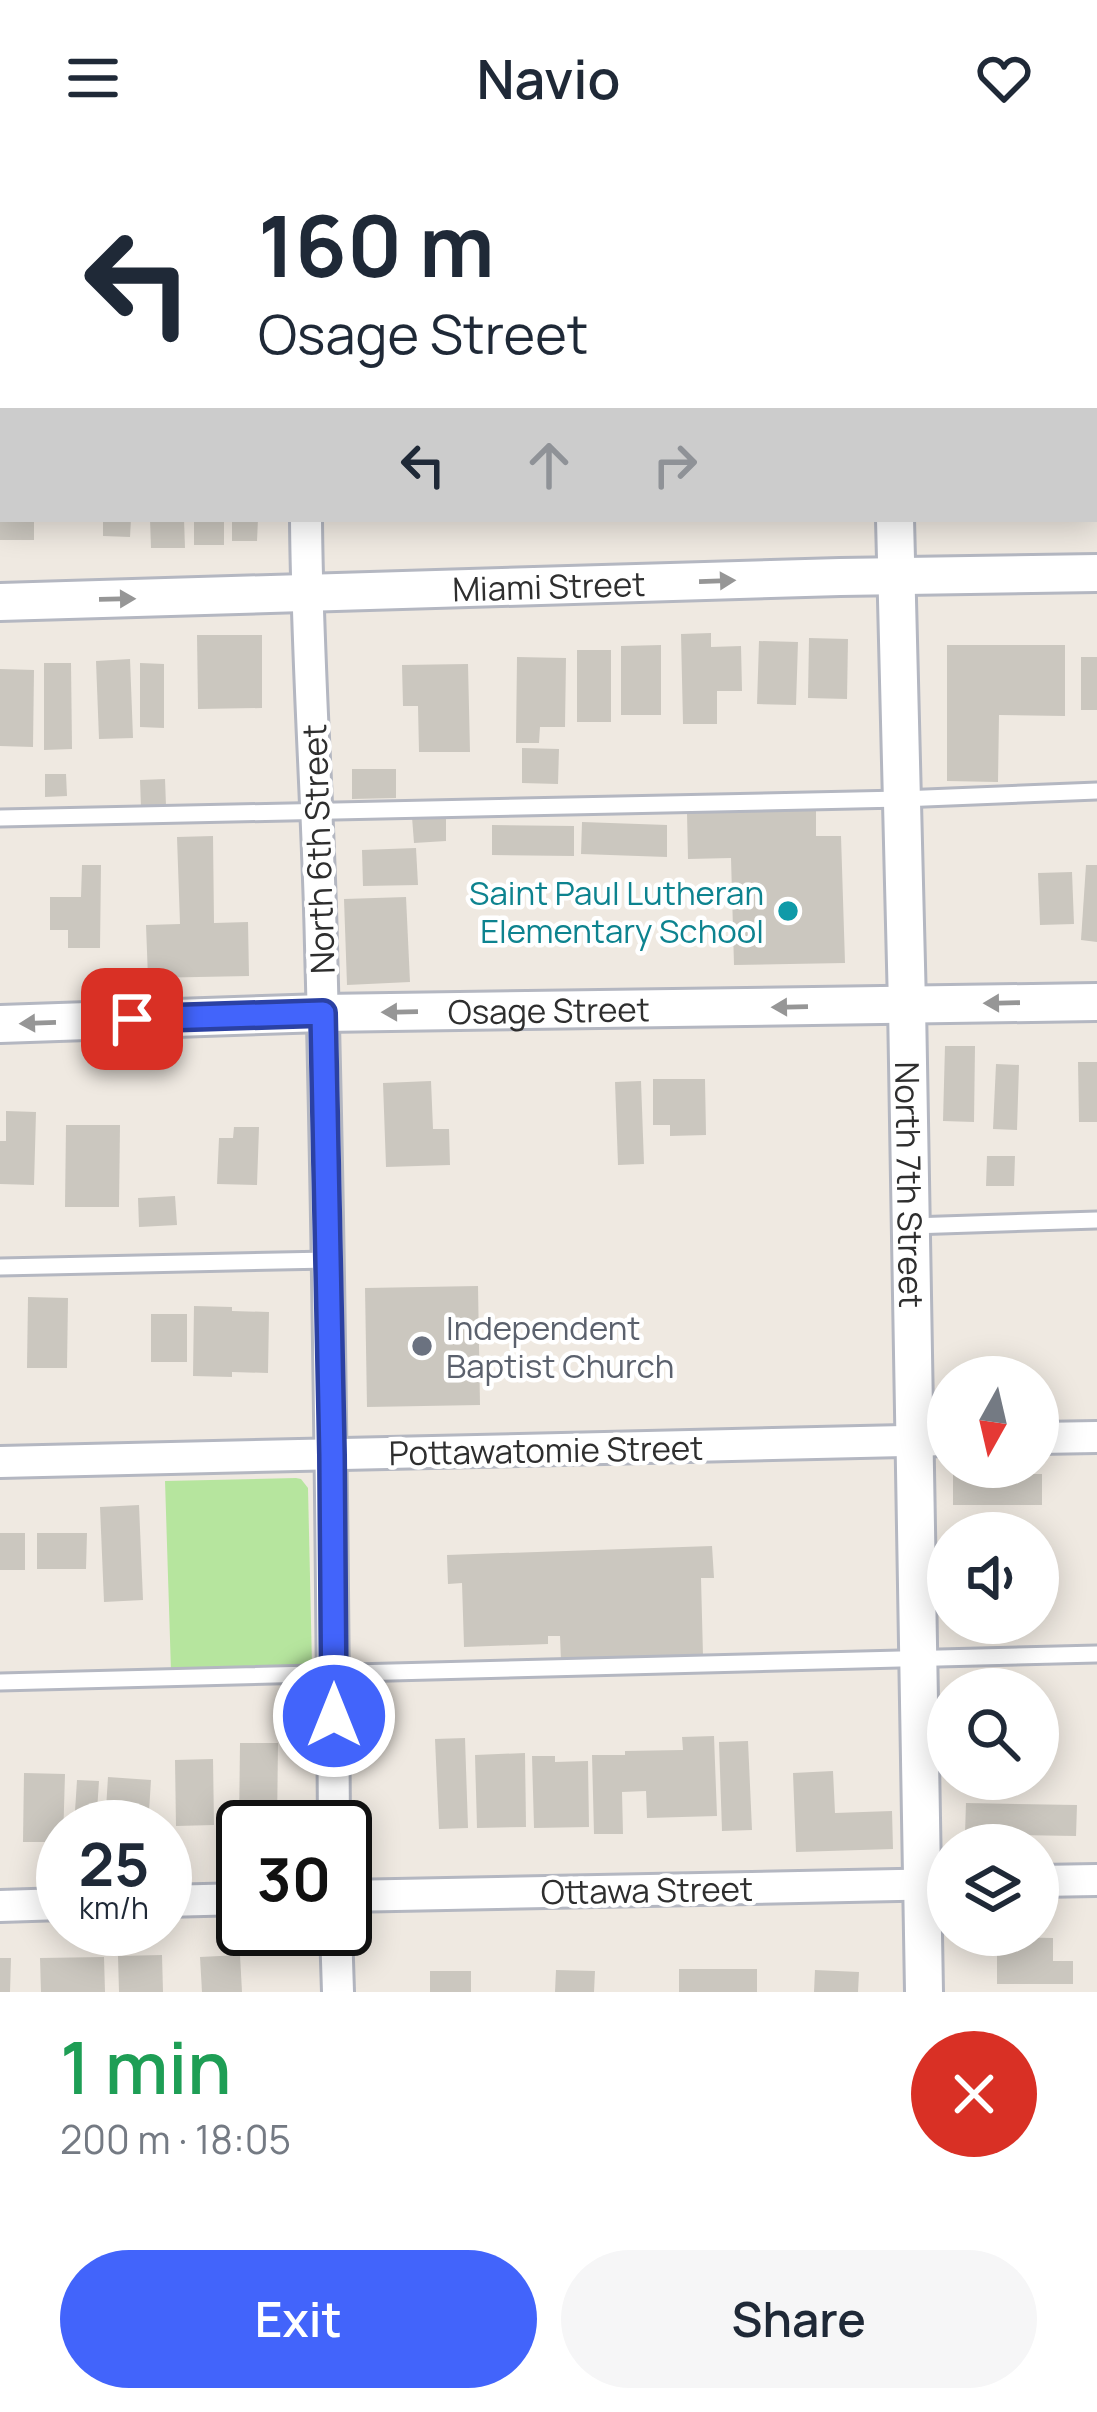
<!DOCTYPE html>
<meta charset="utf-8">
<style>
:root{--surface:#fff;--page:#f6f6f7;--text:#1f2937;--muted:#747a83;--accent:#4264fb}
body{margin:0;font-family:Manrope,sans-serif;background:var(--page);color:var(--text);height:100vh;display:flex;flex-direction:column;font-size:45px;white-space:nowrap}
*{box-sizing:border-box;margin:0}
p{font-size:39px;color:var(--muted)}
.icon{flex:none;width:66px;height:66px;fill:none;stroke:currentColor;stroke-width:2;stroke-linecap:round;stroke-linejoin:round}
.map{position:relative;height:1836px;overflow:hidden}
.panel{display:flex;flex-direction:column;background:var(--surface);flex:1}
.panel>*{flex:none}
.top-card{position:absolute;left:0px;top:0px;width:1098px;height:366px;box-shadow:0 6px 30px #0003;background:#fff;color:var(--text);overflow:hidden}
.needle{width:78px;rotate:188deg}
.fabs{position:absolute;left:927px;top:1200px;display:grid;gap:24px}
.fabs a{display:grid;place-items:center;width:132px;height:132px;border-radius:50%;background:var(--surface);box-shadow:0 6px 30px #0003;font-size:60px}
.speed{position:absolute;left:36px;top:1644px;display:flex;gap:24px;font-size:60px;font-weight:700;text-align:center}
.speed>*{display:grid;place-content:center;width:156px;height:156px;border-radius:50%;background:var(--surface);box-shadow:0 6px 30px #0003;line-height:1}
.speed small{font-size:30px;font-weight:400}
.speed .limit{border:6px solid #111;border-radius:18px;background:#fff;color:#111}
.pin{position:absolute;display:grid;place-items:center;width:102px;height:102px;color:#fff;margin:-51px;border-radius:24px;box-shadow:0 6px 18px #0006}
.me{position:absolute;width:132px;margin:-66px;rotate:0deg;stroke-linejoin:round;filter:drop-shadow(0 0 9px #0008)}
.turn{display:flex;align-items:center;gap:42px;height:252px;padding:0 60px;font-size:54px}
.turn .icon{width:156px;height:156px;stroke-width:2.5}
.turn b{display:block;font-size:84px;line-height:102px}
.lanes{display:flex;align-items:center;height:114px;padding:0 60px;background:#0003;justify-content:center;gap:60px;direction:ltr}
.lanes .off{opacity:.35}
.round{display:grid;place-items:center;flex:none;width:126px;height:126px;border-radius:63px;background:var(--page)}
.headline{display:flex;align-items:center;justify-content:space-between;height:204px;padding:0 60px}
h1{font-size:72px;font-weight:600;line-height:90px;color:#1e9e55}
.action{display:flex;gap:24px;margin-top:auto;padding:24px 60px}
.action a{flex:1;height:138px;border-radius:72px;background:var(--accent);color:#fff;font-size:48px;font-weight:600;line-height:138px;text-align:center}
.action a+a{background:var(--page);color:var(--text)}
header{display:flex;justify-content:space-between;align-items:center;height:156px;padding:0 60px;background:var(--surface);font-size:54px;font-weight:600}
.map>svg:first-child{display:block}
.green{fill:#b6e59e}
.building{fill:#cbc7bf}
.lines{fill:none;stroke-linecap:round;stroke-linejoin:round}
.service-casing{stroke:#b4b7c1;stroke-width:21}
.minor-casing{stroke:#b4b7c1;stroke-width:36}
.tertiary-casing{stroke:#b4b7c1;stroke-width:42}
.service{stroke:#fff;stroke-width:15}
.minor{stroke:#fff;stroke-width:30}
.tertiary{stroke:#fff;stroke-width:36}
.oneway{fill:#969696}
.route-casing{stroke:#2b41a3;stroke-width:30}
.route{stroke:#4264fb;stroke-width:21}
.culture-dot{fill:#0f9aa8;stroke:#fff;stroke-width:4.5}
.worship-dot{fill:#6b7280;stroke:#fff;stroke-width:4.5}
.labels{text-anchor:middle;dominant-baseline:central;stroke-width:9;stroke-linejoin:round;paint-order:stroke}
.street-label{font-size:33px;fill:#2e2e2e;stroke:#fff}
.culture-label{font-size:33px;fill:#0d838f;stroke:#fff;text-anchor:end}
.worship-label{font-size:33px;fill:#5b616d;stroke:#fff;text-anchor:start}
</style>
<header><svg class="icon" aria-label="menu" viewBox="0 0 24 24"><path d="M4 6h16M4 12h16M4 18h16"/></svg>Navio<svg class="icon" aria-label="heart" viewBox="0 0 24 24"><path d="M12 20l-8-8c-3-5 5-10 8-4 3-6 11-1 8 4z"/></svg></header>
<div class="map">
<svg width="1097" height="1836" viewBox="0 0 1097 1836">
<rect width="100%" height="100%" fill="#efe9e1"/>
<polygon class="green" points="296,1322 301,1323 308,1332 312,1510 171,1515 165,1325"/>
<g class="building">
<rect x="0" y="363" width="34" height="21"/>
<polygon points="103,363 131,363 130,381 103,380"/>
<polygon points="150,363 184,363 185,392 151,392"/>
<rect x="194" y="363" width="30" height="26"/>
<polygon points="232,363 258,363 257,385 232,385"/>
<polygon points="711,477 711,491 741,490 742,535 717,535 717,568 683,568 681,478"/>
<polygon points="197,479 262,479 262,552 198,553"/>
<polygon points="809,482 848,483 847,543 808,542"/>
<polygon points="759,485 798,486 796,549 757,548"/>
<polygon points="661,489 661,559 621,559 621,490"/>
<polygon points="947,489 1065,489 1065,560 999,559 998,626 947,625"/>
<rect x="577" y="494" width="34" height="72"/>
<polygon points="517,501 566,502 565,571 540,571 539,587 516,587"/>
<rect x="1081" y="501" width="16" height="53"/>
<polygon points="130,503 133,582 99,583 96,505"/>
<polygon points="44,507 71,507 72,593 44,594"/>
<polygon points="140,507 164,508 164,572 140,571"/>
<polygon points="468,508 470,596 419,596 418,550 403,550 402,509"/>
<polygon points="0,513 34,514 33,591 0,590"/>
<polygon points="522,592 559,593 558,628 522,627"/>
<polygon points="352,613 396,613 396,642 352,643"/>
<polygon points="45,618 66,618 67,640 45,641"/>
<polygon points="165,623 166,650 141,651 140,624"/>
<polygon points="816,654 816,680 841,680 845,807 734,809 731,702 688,703 687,657"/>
<polygon points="446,659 446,685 414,687 412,661"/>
<polygon points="582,666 667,669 667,701 581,698"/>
<polygon points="492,669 574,670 574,700 492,699"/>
<polygon points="213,680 214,767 248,766 249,820 148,822 146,769 180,768 177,681"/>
<polygon points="416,692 418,729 363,730 362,694"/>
<polygon points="82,709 101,709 100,792 68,792 68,774 50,774 50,741 81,741"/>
<polygon points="1086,709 1097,709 1097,786 1081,784"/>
<polygon points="1072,716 1074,768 1040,769 1038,717"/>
<polygon points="406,741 410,826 347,829 344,743"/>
<polygon points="945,890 975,890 974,966 943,965"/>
<polygon points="1078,906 1097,906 1097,966 1079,966"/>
<polygon points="996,908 1019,909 1017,974 993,973"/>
<polygon points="653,923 705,923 706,979 670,980 670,969 653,969"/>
<polygon points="431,925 433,973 449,973 450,1009 386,1011 383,927"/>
<polygon points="641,925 644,1008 618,1009 615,926"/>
<polygon points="6,955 36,956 34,1029 0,1028 0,985 6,985"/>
<polygon points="66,969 120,969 119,1051 65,1051"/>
<polygon points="234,971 259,971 257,1029 217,1028 219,982 233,982"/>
<polygon points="987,1000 1015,1000 1014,1030 986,1030"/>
<polygon points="175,1040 177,1069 139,1071 138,1042"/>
<polygon points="478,1130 480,1249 367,1251 365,1132"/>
<polygon points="28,1141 68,1142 67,1212 27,1212"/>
<polygon points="194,1150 232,1151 232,1155 269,1156 268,1217 232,1216 232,1221 193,1220"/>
<rect x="151" y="1158" width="36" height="48"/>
<rect x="953" y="1318" width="89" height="31"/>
<polygon points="139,1349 143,1444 104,1446 100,1351"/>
<rect x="0" y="1377" width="25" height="37"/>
<polygon points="37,1377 87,1377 86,1413 37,1413"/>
<polygon points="712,1390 714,1422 701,1422 703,1500 561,1505 560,1480 548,1480 548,1488 464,1491 462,1427 448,1428 447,1399"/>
<polygon points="714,1580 717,1660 647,1662 646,1635 622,1636 623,1678 594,1678 592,1599 625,1599 625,1595 683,1594 682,1581"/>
<polygon points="465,1582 468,1672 439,1673 435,1583"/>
<polygon points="748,1585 752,1674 722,1675 719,1586"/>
<polygon points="240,1587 278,1587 277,1671 239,1670"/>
<polygon points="525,1597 526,1671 477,1672 475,1599"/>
<polygon points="532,1600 555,1600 555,1606 588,1605 589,1671 534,1672"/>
<polygon points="213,1603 214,1669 176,1670 175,1604"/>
<polygon points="833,1615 835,1657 892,1655 893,1693 796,1696 793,1617"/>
<polygon points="24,1617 65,1618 63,1686 23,1686"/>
<polygon points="108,1621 151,1624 148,1671 105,1669"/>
<polygon points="77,1624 99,1625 96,1671 74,1671"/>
<polygon points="966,1647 1077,1649 1076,1680 965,1678"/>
<polygon points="997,1781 1053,1782 1053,1805 1073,1805 1073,1828 997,1828"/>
<polygon points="162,1799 163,1836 119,1836 118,1800"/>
<polygon points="240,1799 242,1836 202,1836 200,1801"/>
<polygon points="104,1801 105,1836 41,1836 40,1802"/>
<polygon points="0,1802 11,1802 10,1836 0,1836"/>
<rect x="679" y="1813" width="78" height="23"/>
<polygon points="556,1814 595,1815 594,1836 555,1836"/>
<polygon points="815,1814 859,1816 858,1836 814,1836"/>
<rect x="430" y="1815" width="41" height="21"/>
</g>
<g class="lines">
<g class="service-casing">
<g id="service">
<polyline points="1095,206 1097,206"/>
<polyline points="0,231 3,231"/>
<polyline points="0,662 901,643 1097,635"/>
<polyline points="911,1070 1097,1064"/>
<polyline points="0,1111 328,1104"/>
<polyline points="0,1526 1097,1498"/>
</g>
</g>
<g class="minor-casing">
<g id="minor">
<polyline points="300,0 301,3"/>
<polyline points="370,3 445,0"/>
<polyline points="0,7 3,7"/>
<path d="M306,363C307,505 318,647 321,790C329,1083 332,1377 334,1671"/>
<polyline points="1038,1282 1097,1281"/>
<polyline points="0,1306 948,1284"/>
<polyline points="1038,1725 1097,1724"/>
<polyline points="345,1740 948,1728"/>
<polyline points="165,1745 243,1743"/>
<polyline points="0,1750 63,1748"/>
<polyline points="336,1773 338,1836"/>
</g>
</g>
<g class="tertiary-casing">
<g id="tertiary">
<polyline points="884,0 884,3"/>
<path id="s1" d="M895,363L907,849L924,1836"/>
<path id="s2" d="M0,446L840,421L1097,417"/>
<path id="s3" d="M0,868L323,857L1097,846"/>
</g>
</g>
<use href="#service" class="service"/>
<use href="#minor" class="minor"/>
<use href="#tertiary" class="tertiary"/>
</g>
<defs><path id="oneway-solid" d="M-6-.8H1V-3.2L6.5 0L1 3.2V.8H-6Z" transform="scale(3)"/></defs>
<g class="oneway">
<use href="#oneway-solid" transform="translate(717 425) rotate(-2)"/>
<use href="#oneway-solid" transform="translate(117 443) rotate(-1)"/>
<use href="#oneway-solid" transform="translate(1002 847) rotate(179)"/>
<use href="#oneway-solid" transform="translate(790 851) rotate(179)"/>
<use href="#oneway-solid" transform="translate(400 856) rotate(179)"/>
<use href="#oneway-solid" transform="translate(38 867) rotate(178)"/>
</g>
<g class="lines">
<g class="route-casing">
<polyline id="route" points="132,863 323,857 332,1299 334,1560"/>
</g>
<use href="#route" class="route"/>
</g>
<circle class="culture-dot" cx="788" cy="755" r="12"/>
<circle class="worship-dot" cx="422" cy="1190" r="12"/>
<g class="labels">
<g class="street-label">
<text stroke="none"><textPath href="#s2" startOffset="549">Miami Street</textPath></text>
<text transform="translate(318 693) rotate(-92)">North 6th Street</text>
<text stroke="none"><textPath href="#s3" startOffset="549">Osage Street</textPath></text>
<text stroke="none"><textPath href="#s1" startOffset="666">North 7th Street</textPath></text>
<text transform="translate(546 1294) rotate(-1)">Pottawatomie Street</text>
<text transform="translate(647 1734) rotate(-1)">Ottawa Street</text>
</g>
<g class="culture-label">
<text x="764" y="736">Saint Paul Lutheran<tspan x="764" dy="38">Elementary School</tspan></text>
</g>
<g class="worship-label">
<text x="446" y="1171">Independent<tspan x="446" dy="38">Baptist Church</tspan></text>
</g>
</g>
</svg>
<div class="fabs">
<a><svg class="needle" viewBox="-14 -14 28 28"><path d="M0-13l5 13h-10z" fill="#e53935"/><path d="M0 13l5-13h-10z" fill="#747a83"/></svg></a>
<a><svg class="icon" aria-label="sound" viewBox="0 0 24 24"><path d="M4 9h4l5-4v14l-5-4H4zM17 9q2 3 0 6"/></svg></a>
<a><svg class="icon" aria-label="search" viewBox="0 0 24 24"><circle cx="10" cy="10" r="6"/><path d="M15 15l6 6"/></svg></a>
<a><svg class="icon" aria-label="layers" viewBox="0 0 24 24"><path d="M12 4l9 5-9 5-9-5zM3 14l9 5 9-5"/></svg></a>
</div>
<div class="speed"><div>25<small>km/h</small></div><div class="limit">30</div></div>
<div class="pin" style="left:132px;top:863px;background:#d93025"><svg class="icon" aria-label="arrive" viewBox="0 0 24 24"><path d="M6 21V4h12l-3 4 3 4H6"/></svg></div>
<svg class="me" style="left:334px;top:1560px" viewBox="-20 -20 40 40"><circle r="17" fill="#4264fb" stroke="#fff" stroke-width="3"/><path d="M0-11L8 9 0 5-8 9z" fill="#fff"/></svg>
<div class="top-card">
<div class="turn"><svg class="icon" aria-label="left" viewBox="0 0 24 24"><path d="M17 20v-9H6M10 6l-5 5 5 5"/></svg><div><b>160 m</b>Osage Street</div></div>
<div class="lanes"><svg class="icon" aria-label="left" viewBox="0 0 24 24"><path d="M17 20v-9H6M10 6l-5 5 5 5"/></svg><svg class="icon off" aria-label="ahead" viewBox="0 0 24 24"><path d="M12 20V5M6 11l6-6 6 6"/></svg><svg class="icon off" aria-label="right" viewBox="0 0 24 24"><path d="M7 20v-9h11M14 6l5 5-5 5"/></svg></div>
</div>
</div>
<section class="panel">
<div class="headline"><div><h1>1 min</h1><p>200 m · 18:05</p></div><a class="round" style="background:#d93025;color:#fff"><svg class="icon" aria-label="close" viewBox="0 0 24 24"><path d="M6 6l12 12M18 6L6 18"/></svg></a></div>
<div class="action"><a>Exit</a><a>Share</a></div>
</section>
